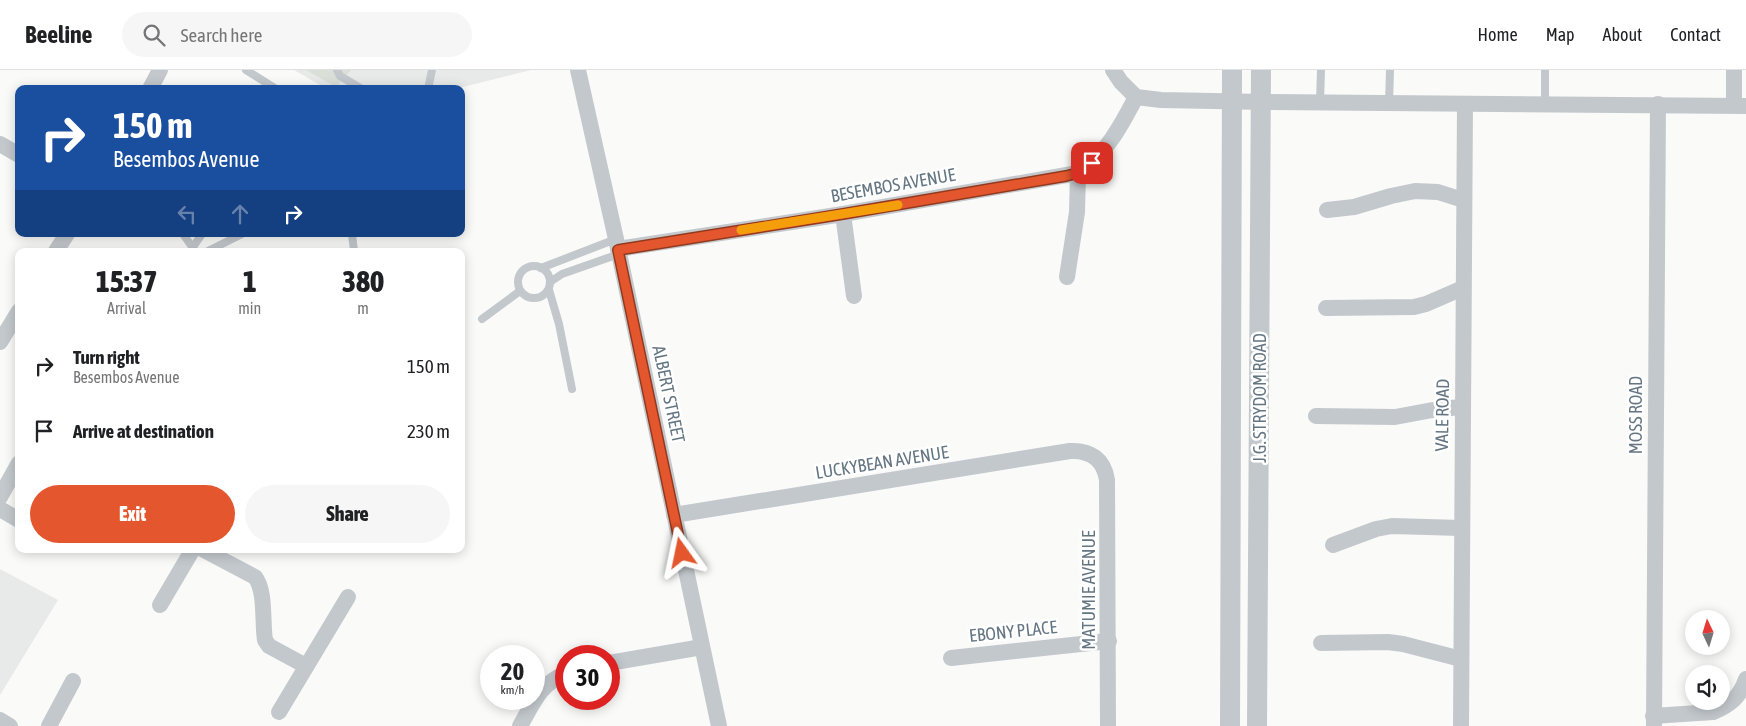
<!DOCTYPE html>
<style>
:root{--surface:#fff;--page:#f6f6f6;--text:#202124;--muted:#757577;--line:#e0e0e0;--accent:#e4572e}
body{margin:0;font-family:"Asap Condensed",sans-serif;background:var(--page);color:var(--text);height:100vh;display:flex;flex-direction:column;font-size:19px;white-space:nowrap}
*{box-sizing:border-box;margin:0}
p{font-size:16px;color:var(--muted)}
.icon{flex:none;width:28px;height:28px;fill:none;stroke:currentColor;stroke-width:2;stroke-linecap:round;stroke-linejoin:round}
.map{position:relative;flex:1;overflow:hidden}
.details{position:absolute;left:15px;top:178px;width:450px;height:305px;display:flex;flex-direction:column;background:var(--surface);border-radius:10px;box-shadow:0 2px 12px #0003}
.details>*{flex:none}
.guide{position:absolute;left:15px;top:15px;width:450px;height:152px;border-radius:10px;box-shadow:0 2px 12px #0003;background:#1a4fa0;color:#fff;overflow:hidden}
.needle{width:32px;rotate:356deg}
.controls{position:absolute;left:1685px;top:540px;display:grid;gap:10px}
.controls a{display:grid;place-items:center;width:45px;height:45px;border-radius:50%;background:var(--surface);box-shadow:0 2px 12px #0003;font-size:25px}
.speed{position:absolute;left:480px;top:575px;display:flex;gap:10px;font-size:25px;font-weight:700;text-align:center}
.speed>*{display:grid;place-content:center;width:65px;height:65px;border-radius:50%;background:var(--surface);box-shadow:0 2px 12px #0003;line-height:1}
.speed small{font-size:12px;font-weight:400}
.speed .limit{border:8px solid #d22;background:#fff;color:#111}
.pin{position:absolute;display:grid;place-items:center;width:42px;height:42px;color:#fff;margin:-21px;border-radius:10px;box-shadow:0 2px 8px #0006}
.me{position:absolute;width:55px;margin:-28px;rotate:348deg;stroke-linejoin:round;filter:drop-shadow(0 0 4px #0008)}
.turn{display:flex;align-items:center;gap:18px;height:105px;padding:0 15px;font-size:22px}
.turn .icon{width:65px;height:65px;stroke-width:2.5}
.turn b{display:block;font-size:35px;line-height:42px}
.lanes{display:flex;align-items:center;height:48px;padding:0 15px;background:#0003;justify-content:center;gap:25px;direction:ltr}
.lanes .off{opacity:.35}
.eta{display:flex;justify-content:space-evenly;align-items:center;height:85px;text-align:center}
.eta b{font-size:30px;font-weight:800;line-height:35px}
.button{display:flex;gap:10px;margin-top:auto;padding:10px 15px}
.button a{flex:1;height:58px;border-radius:30px;background:var(--accent);color:#fff;font-size:20px;font-weight:800;line-height:58px;text-align:center}
.button a+a{background:var(--page);color:var(--text)}
ul{padding:0;list-style:none}
li{display:flex;align-items:center;gap:15px;height:65px;padding:0 15px}
li div{flex:1}
li b{display:block;font-size:19px}
li em{font-style:normal}
header{display:flex;align-items:center;gap:30px;box-sizing:border-box;height:70px;padding:0 25px;background:var(--surface);border-bottom:1px solid var(--line)}
header strong{font-size:24px}
nav{display:flex;gap:28px;margin-inline-start:auto;font-size:18px}
.search{width:350px;height:45px;background:var(--page);display:flex;align-items:center;gap:12px;box-sizing:border-box;padding:0 18px;border-radius:28px;color:var(--muted);font-size:19px}
.map>svg:first-child{display:block}
.built{fill:#e8e9e9}
.green{fill:#dadfd7}
.lines{fill:none;stroke-linecap:round;stroke-linejoin:round}
.service{stroke:#c3c8cc;stroke-width:8}
.minor{stroke:#c3c8cc;stroke-width:16}
.tertiary{stroke:#c3c8cc;stroke-width:20}
.route-casing{stroke:#94391e;stroke-width:12}
.route{stroke:#e4572e;stroke-width:9}
.slow{stroke:#f59e0b;stroke-width:9}
.labels{text-anchor:middle;dominant-baseline:central;stroke-width:5;stroke-linejoin:round;paint-order:stroke}
.street-label{font-size:18px;fill:#657683;stroke:#fff}
</style>
<header>
<strong>Beeline</strong>
<div class="search"><svg class="icon" aria-label="search" viewBox="0 0 24 24"><circle cx="10" cy="10" r="6"/><path d="M15 15l6 6"/></svg>Search here</div>
<nav><a>Home</a><a>Map</a><a>About</a><a>Contact</a></nav>
</header>
<div class="map">
<svg width="1746" height="656" viewBox="0 0 1746 656">
<rect width="100%" height="100%" fill="#fafaf8"/>
<g class="built">
<polygon points="294,0 531,0 455,19 327,19"/>
<polygon points="0,499 58,530 0,625"/>
</g>
<polygon class="green" points="306,0 351,0 336,17"/>
<g class="lines">
<g class="service">
<polyline points="246,0 276,19"/>
<polyline points="337,0 340,6 362,19"/>
<polyline points="428,19 432,0"/>
<polyline points="1320,32 1321,0"/>
<polyline points="1389,33 1390,0"/>
<polyline points="1545,34 1545,0"/>
<polyline points="183,164 195,181"/>
<polyline points="352,164 354,181"/>
<polyline points="193,177 202,164"/>
<polyline points="208,181 242,164"/>
<circle cx="534" cy="212" r="16"/>
<polyline points="541,198 616,169"/>
<polyline points="550,212 562,204 619,184"/>
<polyline points="549,220 559,254 572,319"/>
<polyline points="482,249 520,221"/>
</g>
<g class="minor">
<polyline points="578,0 616,169 719,656"/>
<polyline points="1113,0 1121,12 1136,27 1161,30 1265,32 1746,36"/>
<polyline points="150,19 160,0"/>
<polyline points="1734,35 1734,0"/>
<polyline points="0,74 19,85"/>
<polyline points="1327,140 1354,137 1391,126 1415,121 1438,122 1463,130"/>
<polyline points="843,144 854,226"/>
<path d="M618,179L843,144L1078,103C1105,86 1122,54 1136,27"/>
<polyline points="56,181 67,164"/>
<polyline points="1067,207 1077,142 1078,103"/>
<polyline points="1326,238 1414,237 1426,234 1463,218"/>
<polyline points="0,272 19,241"/>
<polyline points="1316,346 1395,347 1438,339 1463,337"/>
<polyline points="0,427 19,393"/>
<polyline points="0,439 19,450"/>
<path d="M674,445L1070,381C1090,380 1104,389 1107,410L1108,656"/>
<polyline points="1333,475 1376,459 1392,456 1461,458"/>
<path d="M202,479L255,507C266,521 262,552 265,570L269,576L306,596"/>
<polyline points="160,535 193,479"/>
<polyline points="1321,573 1388,572 1403,574 1461,589"/>
<polyline points="951,588 1109,571"/>
<polyline points="609,593 702,577"/>
<polyline points="279,642 348,527"/>
<path d="M1653,646L1713,642C1730,635 1740,627 1746,609"/>
<polyline points="0,650 10,656"/>
<polyline points="49,656 73,611"/>
<path d="M520,656C534,632 539,615 566,603"/>
<polyline points="1461,656 1465,34"/>
<polyline points="1654,656 1658,34"/>
</g>
<g class="tertiary">
<polyline points="1230,656 1232,0"/>
<polyline points="1257,656 1261,0"/>
</g>
</g>
<g class="lines">
<g class="route-casing">
<polyline id="route" points="682,483 618,180 843,144 1066,106 1078,103 1092,93"/>
</g>
<use href="#route" class="route"/>
<polyline class="slow" points="741,160 898,135"/>
</g>
<g class="labels">
<g class="street-label">
<text transform="translate(893 115) rotate(-10)">BESEMBOS AVENUE</text>
<text transform="translate(669 324) rotate(78)">ALBERT STREET</text>
<text transform="translate(1259 328) rotate(-90)">J.G. STRYDOM ROAD</text>
<text transform="translate(1442 345) rotate(-89)">VALE ROAD</text>
<text transform="translate(1635 345) rotate(-90)">MOSS ROAD</text>
<text transform="translate(882 392) rotate(-9)">LUCKYBEAN AVENUE</text>
<text transform="translate(1088 520) rotate(-90)">MATUMIE AVENUE</text>
<text transform="translate(1013 561) rotate(-6)">EBONY PLACE</text>
</g>
</g>
</svg>
<div class="controls">
<a><svg class="needle" viewBox="-14 -14 28 28"><path d="M0-13l5 13h-10z" fill="#e53935"/><path d="M0 13l5-13h-10z" fill="#757577"/></svg></a>
<a><svg class="icon" aria-label="sound" viewBox="0 0 24 24"><path d="M4 9h4l5-4v14l-5-4H4zM17 9q2 3 0 6"/></svg></a>
</div>
<div class="speed"><div>20<small>km/h</small></div><div class="limit">30</div></div>
<div class="pin" style="left:1092px;top:93px;background:#d93025"><svg class="icon" aria-label="arrive" viewBox="0 0 24 24"><path d="M6 21V4h12l-3 4 3 4H6"/></svg></div>
<svg class="me" style="left:682px;top:483px" viewBox="-20 -20 40 40"><path d="M0-17L14 15 0 8-14 15z" fill="#e4572e" stroke="#fff" stroke-width="4"/></svg>
<div class="guide">
<div class="turn"><svg class="icon" aria-label="right" viewBox="0 0 24 24"><path d="M7 20v-9h11M14 6l5 5-5 5"/></svg><div><b>150 m</b>Besembos Avenue</div></div>
<div class="lanes"><svg class="icon off" aria-label="left" viewBox="0 0 24 24"><path d="M17 20v-9H6M10 6l-5 5 5 5"/></svg><svg class="icon off" aria-label="ahead" viewBox="0 0 24 24"><path d="M12 20V5M6 11l6-6 6 6"/></svg><svg class="icon" aria-label="right" viewBox="0 0 24 24"><path d="M7 20v-9h11M14 6l5 5-5 5"/></svg></div>
</div>
<section class="details">
<div class="eta">
<div><b>15:37</b><p>Arrival</p></div>
<div><b>1</b><p>min</p></div>
<div><b>380</b><p>m</p></div>
</div>
<ul>
<li><svg class="icon" aria-label="right" viewBox="0 0 24 24"><path d="M7 20v-9h11M14 6l5 5-5 5"/></svg><div><b>Turn right</b><p>Besembos Avenue</p></div><em>150 m</em></li>
<li><svg class="icon" aria-label="arrive" viewBox="0 0 24 24"><path d="M6 21V4h12l-3 4 3 4H6"/></svg><div><b>Arrive at destination</b></div><em>230 m</em></li>
</ul>
<div class="button"><a>Exit</a><a>Share</a></div>
</section>
</div>
